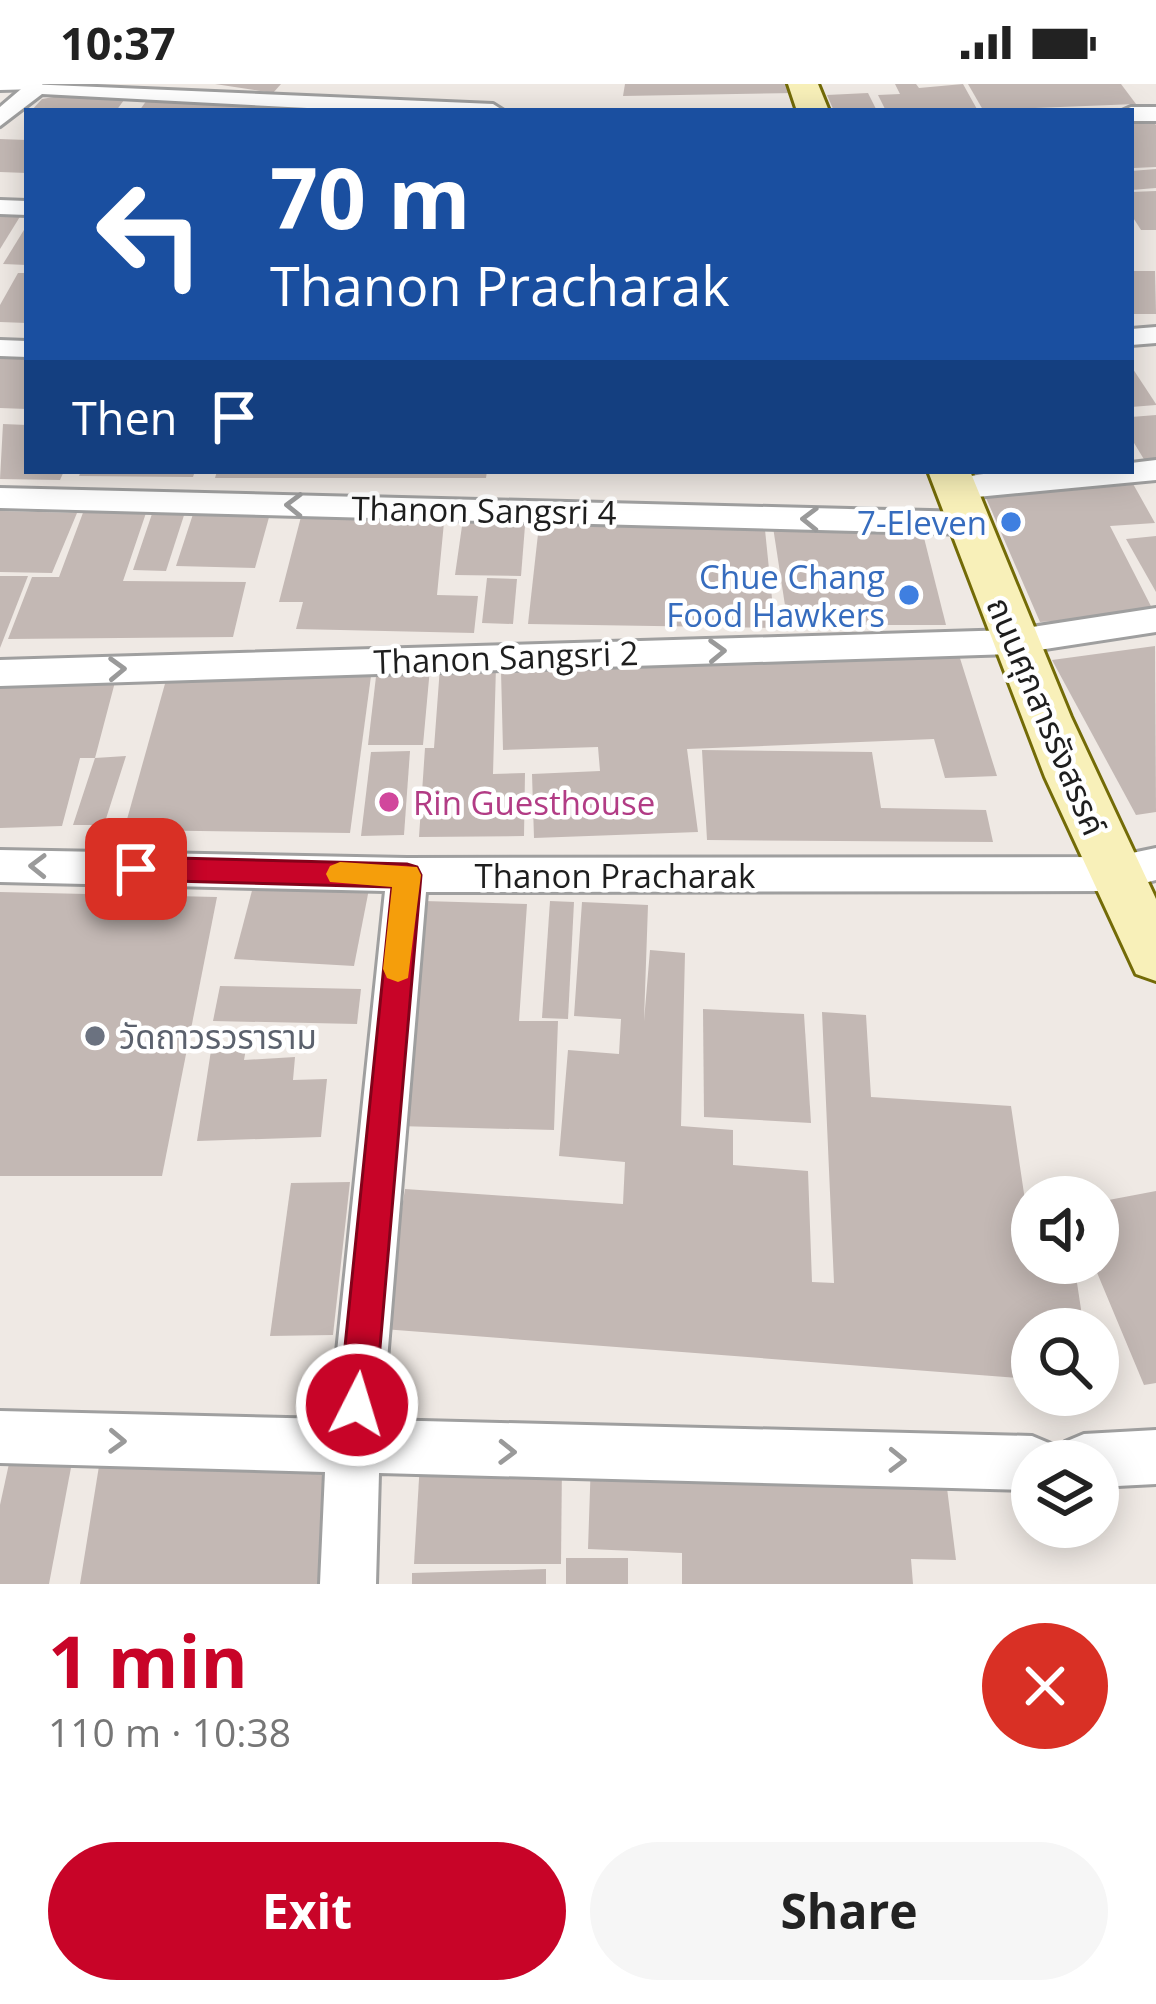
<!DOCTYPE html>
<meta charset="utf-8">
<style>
:root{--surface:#fff;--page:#f6f6f6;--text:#222;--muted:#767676;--accent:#c80428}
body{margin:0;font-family:"Open Sans","Noto Sans Thai",sans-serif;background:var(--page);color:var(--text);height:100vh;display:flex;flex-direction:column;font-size:45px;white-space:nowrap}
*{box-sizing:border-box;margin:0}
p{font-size:39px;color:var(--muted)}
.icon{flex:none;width:66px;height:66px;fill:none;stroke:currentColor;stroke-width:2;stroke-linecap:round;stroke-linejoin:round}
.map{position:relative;height:1500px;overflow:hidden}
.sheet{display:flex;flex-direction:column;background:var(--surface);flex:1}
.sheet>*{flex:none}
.hud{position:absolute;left:24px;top:24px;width:1110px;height:366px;border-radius:0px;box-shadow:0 6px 30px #0003;background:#1a4fa0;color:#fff;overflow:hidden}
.buttons{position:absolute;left:1011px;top:1092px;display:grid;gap:24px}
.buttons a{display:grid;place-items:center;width:108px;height:108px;border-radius:50%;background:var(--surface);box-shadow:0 6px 30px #0003;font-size:60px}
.pin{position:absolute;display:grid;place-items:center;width:102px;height:102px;color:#fff;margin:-51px;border-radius:24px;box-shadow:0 6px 18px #0006}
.me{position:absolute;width:132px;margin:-66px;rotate:5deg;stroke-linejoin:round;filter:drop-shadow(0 0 9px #0008)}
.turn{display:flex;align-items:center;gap:42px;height:252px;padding:0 48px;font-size:54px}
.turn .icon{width:156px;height:156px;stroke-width:2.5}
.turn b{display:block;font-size:84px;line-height:102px}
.then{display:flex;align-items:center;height:114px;padding:0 48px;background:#0003;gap:24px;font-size:45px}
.round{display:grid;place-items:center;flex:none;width:126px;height:126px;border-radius:63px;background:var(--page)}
.head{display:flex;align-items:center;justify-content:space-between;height:204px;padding:0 48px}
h1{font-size:72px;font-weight:700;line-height:90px;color:var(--accent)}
.cta{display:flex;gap:24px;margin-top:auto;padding:24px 48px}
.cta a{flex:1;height:138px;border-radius:72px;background:var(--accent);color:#fff;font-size:48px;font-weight:700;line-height:138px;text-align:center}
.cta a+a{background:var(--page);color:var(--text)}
.status{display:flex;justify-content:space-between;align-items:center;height:84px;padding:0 60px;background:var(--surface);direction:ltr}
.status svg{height:33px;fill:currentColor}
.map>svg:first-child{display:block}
.building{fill:#c3b8b4}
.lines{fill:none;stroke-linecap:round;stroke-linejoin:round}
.lane-casing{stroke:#9f9f9f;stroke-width:6}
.street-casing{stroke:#9f9f9f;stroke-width:6}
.secondary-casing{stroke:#736b07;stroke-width:6}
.lane{fill:#fff;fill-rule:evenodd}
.street{fill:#fff;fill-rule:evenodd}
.secondary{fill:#f8f0b9;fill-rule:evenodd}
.oneway{stroke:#9a9a9a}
.route{fill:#c80428;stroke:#82031a;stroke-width:3}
.slow{fill:#f59e0b}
.shop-dot{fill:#3f7fe0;stroke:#fff;stroke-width:4.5}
.hotel-dot{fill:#d1479c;stroke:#fff;stroke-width:4.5}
.worship-dot{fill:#6b7280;stroke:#fff;stroke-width:4.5}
.labels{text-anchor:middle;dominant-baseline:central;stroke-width:9;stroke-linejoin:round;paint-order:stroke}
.street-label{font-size:33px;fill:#1e1e1e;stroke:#fff}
.shop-label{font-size:33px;fill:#366cbe;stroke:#fff;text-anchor:end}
.hotel-label{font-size:33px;fill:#b23c85;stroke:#fff;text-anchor:start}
.worship-label{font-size:33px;fill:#5b616d;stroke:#fff;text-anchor:start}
</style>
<div class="status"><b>10:37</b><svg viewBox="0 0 49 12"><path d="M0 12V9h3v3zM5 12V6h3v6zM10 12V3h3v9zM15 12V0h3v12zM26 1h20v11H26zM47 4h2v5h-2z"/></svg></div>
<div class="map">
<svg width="1156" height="1500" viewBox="0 0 1156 1500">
<rect width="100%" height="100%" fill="#efe9e4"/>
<g class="building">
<polygon points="215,0 281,0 273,9"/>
<polygon points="625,0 795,0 797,9 623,12"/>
<polygon points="895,0 916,0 919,4 963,0 978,27 886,27 878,11 900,10"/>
<polygon points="968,0 1121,0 1136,20 983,26"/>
<polygon points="868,9 877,27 834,27 827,11"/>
<polygon points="65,11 124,16 116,27 31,27 42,15"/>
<polygon points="147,16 271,23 271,27 139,27"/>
<polygon points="1148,32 1156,41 1156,83 1134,84 1131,33"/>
<polygon points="0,55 27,56 27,89 0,88"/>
<polygon points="1156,85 1156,104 1131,106 1131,87"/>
<polygon points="1156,107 1156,146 1141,146 1132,132 1131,108"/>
<polygon points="0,131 21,131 0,165"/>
<polygon points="27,141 27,181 3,180"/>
<polygon points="1131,187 1155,187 1156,230 1131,230"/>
<polygon points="18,189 27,189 27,239 0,238 0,221"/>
<polygon points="0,273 27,273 27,325 0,324"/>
<polygon points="1131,282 1156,320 1156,321 1131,323"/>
<polygon points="1156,331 1156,376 1145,377 1131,354 1131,333"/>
<polygon points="3,340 27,341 27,387 64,387 60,396 0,395"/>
<polygon points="81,387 195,387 193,393 79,392"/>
<polygon points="217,387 487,387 486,394 215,394"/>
<polygon points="1132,398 1155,439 1110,442 1155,530 1040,538 983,407"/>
<polygon points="155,421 187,422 166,487 133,486"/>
<polygon points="195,424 271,426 255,484 176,482"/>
<polygon points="303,425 445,428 437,511 478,512 474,549 296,545 303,518 279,518"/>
<polygon points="84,426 147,426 123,497 246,498 233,553 8,555 32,493 59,493"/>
<polygon points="0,427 77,429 52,489 0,488"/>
<polygon points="464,428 526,429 521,492 455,491"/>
<polygon points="540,432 764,436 775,544 528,540"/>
<polygon points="921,442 946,541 788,541 773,443"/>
<polygon points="1156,452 1156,508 1126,455"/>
<polygon points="0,492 28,492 0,564"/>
<polygon points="487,494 517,495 513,540 482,539"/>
<polygon points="1155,562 1156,728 1136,731 1052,576"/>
<polygon points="736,570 737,579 959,571 997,692 945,694 934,655 687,665 698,748 534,754 532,690 600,687 598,663 503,666 501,587 608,583 608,575"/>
<polygon points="496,582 493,690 525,689 524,752 419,753 425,664 434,664 440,583"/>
<polygon points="377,584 430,584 423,661 368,661"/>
<polygon points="168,589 371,592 350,749 124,746"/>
<polygon points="0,597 115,598 95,674 126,672 104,741 73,741 95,674 80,674 62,742 0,744"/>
<polygon points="702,666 872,668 881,724 986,726 993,758 707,756"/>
<polygon points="410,667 404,751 361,752 371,668"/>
<polygon points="254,799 369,805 354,882 234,875"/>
<polygon points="0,808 217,813 162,1092 0,1092"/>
<polygon points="424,817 527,820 519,937 558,937 554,1046 397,1042"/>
<polygon points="550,817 574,818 568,935 542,934"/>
<polygon points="582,818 648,821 644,937 650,866 685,869 681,1042 733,1046 733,1081 808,1087 812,1198 834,1199 822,928 866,931 871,1013 1011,1022 1026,1123 1032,1123 1032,1179 1074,1179 1084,1245 1032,1245 1032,1295 383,1245 405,1105 623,1120 625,1078 559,1072 568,966 619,970 621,935 574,932"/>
<polygon points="220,902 361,905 357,940 213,937"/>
<polygon points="703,925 804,930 811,1039 704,1033"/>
<polygon points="247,959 244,976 295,973 293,996 327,995 321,1053 197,1057 212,960"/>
<polygon points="350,1098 333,1251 270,1252 291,1099"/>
<polygon points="1156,1107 1156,1299 1144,1301 1093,1179 1098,1179 1098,1118"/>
<polygon points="344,1370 336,1500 80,1500 99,1382"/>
<polygon points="73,1373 49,1500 0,1500 0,1421 10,1375"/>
<polygon points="591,1376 945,1388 956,1476 911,1475 913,1500 682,1500 682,1469 588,1465"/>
<polygon points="420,1378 562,1378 561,1480 414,1480"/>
<rect x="566" y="1474" width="62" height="26"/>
<polygon points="546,1485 546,1500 412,1500 412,1489"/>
</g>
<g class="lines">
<g class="lane-casing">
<polygon id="lane" points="0,0 42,0 43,2 38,5 0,6"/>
</g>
<g class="street-casing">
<g id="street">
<polygon points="27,0 493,20 504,27 365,27 42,10 0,42 0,23"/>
<polygon points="1131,23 1156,23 1156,37 1131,37 1131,27 1122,27"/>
<polygon points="0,116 27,117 27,131 0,130"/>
<polygon points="1156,243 1156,259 1131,261 1131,245"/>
<polygon points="0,256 27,257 27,273 0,272"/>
<path d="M1156,376V396L956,415L940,405C960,380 1096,387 1131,387V379Z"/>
<polygon points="0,404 969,428 980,432 985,439 980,446 969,450 0,424"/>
<polygon points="1156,524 1156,548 1012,570 0,602 0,576 1012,546"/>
<polygon points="1156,764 1156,796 1113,807 426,808 382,1336 1032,1352 1051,1360 1058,1376 1065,1358 1084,1350 1156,1346 1156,1400 1098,1403 1098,1377 1032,1377 1032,1406 379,1389 376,1500 320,1500 325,1388 0,1379 0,1327 330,1335 385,807 0,798 0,766 407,774 1113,773"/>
</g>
</g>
<g class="secondary-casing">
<g id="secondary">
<polygon points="788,0 818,0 829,27 797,27"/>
<polygon points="928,387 970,387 1071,633 1156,815 1156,897 1136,890 1045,693"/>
</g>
</g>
<use href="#lane" class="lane"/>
<use href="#street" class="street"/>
<use href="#secondary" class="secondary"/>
</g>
<defs><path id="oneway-chevron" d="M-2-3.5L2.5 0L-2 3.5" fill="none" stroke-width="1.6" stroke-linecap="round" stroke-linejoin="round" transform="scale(3)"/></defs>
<g class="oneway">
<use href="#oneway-chevron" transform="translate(294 421) rotate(-179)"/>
<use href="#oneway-chevron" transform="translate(810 435) rotate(-179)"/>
<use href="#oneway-chevron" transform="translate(717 567) rotate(-2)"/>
<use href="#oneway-chevron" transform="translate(117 585) rotate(-2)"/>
<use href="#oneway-chevron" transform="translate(38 782) rotate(-179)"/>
<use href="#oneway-chevron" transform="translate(117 1357) rotate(2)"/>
<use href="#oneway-chevron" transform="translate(507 1368) rotate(1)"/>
<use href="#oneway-chevron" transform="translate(897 1376) rotate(1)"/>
</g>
<polygon class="route" points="136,773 407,780 417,783 421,791 375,1321 370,1333 357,1339 344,1333 339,1321 392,803 136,796 126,793 122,785 126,777"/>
<polygon class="slow" points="340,778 417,783 421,791 408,894 398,898 387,894 383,885 392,803 330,798 326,790 330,782"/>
<g class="shop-dot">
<circle cx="1011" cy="438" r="12"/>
<circle cx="909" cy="511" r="12"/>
</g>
<circle class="hotel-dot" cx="389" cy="718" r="12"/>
<circle class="worship-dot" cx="95" cy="952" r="12"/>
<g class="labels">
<g class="street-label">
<text transform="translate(484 426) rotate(1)">Thanon Sangsri 4</text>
<text transform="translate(506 573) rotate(-2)">Thanon Sangsri 2</text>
<text transform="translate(1047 632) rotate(67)">ถนนศุภสารรังสรรค์</text>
<text x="615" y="791">Thanon Pracharak</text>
</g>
<g class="shop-label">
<text x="987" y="438">7-Eleven</text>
<text x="885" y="492">Chue Chang<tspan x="885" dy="38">Food Hawkers</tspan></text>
</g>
<g class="hotel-label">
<text x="413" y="718">Rin Guesthouse</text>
</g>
<g class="worship-label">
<text x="119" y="952">วัดถาวรวราราม</text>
</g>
</g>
</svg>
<div class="buttons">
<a><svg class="icon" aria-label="sound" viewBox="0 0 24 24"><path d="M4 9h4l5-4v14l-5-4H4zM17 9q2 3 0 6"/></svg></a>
<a><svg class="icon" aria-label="search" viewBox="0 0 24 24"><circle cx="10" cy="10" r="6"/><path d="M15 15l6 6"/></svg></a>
<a><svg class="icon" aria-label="layers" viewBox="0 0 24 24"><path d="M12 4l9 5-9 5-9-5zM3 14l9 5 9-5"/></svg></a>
</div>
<div class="pin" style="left:136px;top:785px;background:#d93025"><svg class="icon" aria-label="arrive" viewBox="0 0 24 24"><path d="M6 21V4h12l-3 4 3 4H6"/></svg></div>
<svg class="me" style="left:357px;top:1321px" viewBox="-20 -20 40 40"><circle r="17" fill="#c80428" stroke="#fff" stroke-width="3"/><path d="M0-11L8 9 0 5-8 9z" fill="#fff"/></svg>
<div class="hud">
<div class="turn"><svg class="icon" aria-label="left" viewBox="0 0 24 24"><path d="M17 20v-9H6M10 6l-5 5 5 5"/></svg><div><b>70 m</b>Thanon Pracharak</div></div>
<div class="then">Then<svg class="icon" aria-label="arrive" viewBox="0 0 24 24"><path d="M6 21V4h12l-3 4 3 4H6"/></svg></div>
</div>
</div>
<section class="sheet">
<div class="head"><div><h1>1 min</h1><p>110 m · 10:38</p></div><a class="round" style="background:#d93025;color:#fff"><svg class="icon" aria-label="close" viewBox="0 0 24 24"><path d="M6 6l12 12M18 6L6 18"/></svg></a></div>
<div class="cta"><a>Exit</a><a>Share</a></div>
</section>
